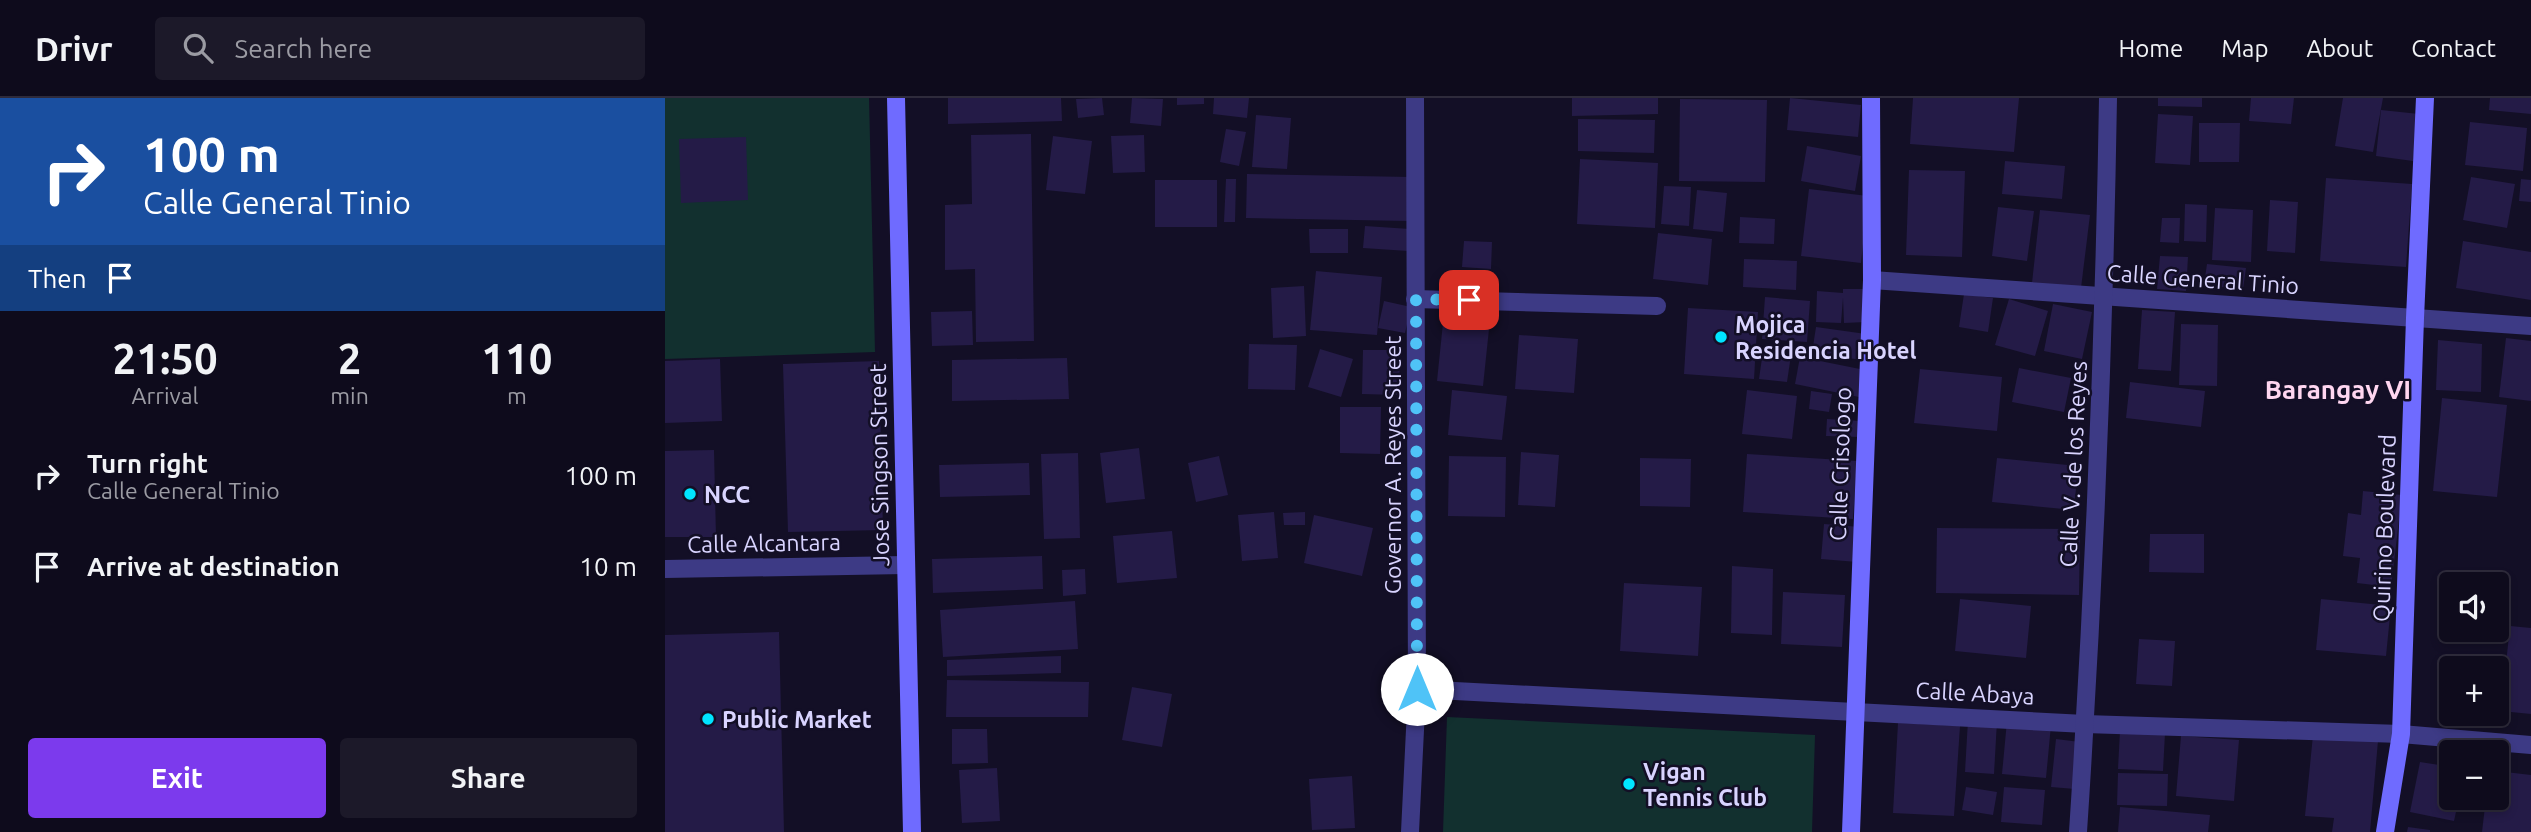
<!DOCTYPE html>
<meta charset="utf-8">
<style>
:root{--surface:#0e0b1c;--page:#1c1929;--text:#f1f3f6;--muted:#9b9ba3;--line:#2e2b3b;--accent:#7c3aed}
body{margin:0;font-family:Ubuntu,sans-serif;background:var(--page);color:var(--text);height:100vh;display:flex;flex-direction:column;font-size:26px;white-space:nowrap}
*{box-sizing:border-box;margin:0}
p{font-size:23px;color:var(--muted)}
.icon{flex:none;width:38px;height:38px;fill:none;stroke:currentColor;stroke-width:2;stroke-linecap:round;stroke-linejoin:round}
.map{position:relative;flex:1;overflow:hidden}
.drawer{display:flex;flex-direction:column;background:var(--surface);width:665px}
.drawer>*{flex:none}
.top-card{background:#1a4fa0;color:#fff;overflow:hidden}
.buttons{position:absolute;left:1774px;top:474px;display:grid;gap:14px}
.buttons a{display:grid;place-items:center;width:70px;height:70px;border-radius:7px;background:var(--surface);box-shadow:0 4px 10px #0003,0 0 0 2px var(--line);font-size:35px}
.pin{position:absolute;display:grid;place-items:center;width:60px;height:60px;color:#fff;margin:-30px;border-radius:14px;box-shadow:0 4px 10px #0006}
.me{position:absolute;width:77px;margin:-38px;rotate:0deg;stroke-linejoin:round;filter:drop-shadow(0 0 5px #0008)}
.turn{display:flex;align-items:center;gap:24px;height:147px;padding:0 28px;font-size:32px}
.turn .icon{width:91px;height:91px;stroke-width:2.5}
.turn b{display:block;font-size:49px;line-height:60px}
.then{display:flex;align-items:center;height:66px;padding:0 28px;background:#0003;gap:14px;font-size:26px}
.eta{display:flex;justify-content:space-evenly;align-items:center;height:119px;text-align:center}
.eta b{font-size:42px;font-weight:700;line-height:49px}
.cta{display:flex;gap:14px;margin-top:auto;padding:14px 28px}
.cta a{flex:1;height:80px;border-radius:7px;background:var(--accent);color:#fff;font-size:28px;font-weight:700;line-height:80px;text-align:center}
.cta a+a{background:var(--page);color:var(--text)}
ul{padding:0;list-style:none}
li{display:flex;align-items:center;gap:21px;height:91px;padding:0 28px}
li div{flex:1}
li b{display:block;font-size:26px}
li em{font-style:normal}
header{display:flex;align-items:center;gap:42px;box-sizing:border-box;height:98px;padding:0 35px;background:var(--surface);border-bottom:2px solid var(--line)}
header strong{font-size:33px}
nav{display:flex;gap:38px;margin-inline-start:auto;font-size:24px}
.search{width:490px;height:63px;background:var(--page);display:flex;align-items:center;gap:18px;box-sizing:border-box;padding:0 24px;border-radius:7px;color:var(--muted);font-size:26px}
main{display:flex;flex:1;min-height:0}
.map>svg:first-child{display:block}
.green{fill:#12302f}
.building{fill:#241b47}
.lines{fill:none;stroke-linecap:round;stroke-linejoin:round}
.street{stroke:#3d3a85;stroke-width:18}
.secondary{stroke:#6f6bff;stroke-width:18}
.route{stroke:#4fc3f7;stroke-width:12;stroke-dasharray:0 21.6}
.poi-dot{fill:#00e5ff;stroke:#130f26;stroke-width:2.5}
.labels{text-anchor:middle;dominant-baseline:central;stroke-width:5;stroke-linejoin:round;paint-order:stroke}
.street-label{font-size:23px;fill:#d9d4ff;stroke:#130f26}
.poi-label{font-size:23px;font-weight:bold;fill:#d9d4ff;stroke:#130f26;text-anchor:start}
.quarter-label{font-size:26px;font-weight:bold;fill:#ffd6f0;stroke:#130f26}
</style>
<header>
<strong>Drivr</strong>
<div class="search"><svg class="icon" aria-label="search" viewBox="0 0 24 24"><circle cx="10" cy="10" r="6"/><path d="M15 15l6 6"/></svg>Search here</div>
<nav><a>Home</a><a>Map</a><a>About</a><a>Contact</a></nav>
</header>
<main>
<section class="drawer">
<div class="top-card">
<div class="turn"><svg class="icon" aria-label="right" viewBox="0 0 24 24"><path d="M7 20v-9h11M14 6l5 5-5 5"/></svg><div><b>100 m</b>Calle General Tinio</div></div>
<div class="then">Then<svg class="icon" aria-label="arrive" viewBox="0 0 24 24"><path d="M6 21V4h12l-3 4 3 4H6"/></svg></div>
</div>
<div class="eta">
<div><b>21:50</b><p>Arrival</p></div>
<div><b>2</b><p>min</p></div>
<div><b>110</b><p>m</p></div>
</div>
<ul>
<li><svg class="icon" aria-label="right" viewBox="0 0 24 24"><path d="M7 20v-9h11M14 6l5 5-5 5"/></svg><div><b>Turn right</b><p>Calle General Tinio</p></div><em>100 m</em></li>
<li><svg class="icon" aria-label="arrive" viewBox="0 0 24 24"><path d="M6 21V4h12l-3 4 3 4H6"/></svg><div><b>Arrive at destination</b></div><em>10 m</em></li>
</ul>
<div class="cta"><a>Exit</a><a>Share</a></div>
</section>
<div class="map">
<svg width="1866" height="734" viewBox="0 0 1866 734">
<rect width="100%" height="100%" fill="#130f26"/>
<g class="green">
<polygon points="0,0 204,0 210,254 0,261"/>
<polygon points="782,619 1150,637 1147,734 778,734"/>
</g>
<g class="building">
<polygon points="283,0 396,0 397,23 283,26"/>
<polygon points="437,0 439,17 413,20 411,1"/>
<polygon points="467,0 498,1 496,28 465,25"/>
<polygon points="512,0 539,0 539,6 512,7"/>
<polygon points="549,0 584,0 582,20 548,16"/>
<polygon points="907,0 993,0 993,16 907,18"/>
<polygon points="1125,0 1196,7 1193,39 1122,32"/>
<polygon points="1248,0 1354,0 1349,54 1245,46"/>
<polygon points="1493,0 1537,0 1537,9 1493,8"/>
<polygon points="1586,0 1629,0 1626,26 1584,23"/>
<polygon points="1678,0 1718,0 1708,54 1670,48"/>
<polygon points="1825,0 1866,0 1866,16 1824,12"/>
<polygon points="1015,1 1102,2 1100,84 1014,83"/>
<polygon points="1716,12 1754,16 1748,63 1711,58"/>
<polygon points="1493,16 1528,18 1525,67 1490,65"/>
<polygon points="591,17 626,20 622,71 587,69"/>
<polygon points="913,21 990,22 989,55 913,53"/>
<polygon points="1805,24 1862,30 1858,73 1800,67"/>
<polygon points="1534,25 1575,25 1574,64 1534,64"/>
<polygon points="561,31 581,34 574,68 555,64"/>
<polygon points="366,36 369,243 311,244 310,171 280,172 280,107 307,106 306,37"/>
<polygon points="479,37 480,74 448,75 446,38"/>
<polygon points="388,38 427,43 420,96 381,92"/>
<polygon points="81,39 83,102 16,105 14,41"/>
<polygon points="1142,48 1196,58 1190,93 1136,83"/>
<polygon points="915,61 993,65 990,130 912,126"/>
<polygon points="1340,63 1400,68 1397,101 1337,96"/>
<polygon points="1244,72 1300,73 1297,159 1241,157"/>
<polygon points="582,76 746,79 745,123 581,120"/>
<polygon points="1806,79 1850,86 1842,130 1798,122"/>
<polygon points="1661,80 1747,86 1741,169 1655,163"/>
<polygon points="561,81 571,81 570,124 559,124"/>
<polygon points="1856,81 1866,82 1866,104 1854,103"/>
<rect x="490" y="82" width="62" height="47"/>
<polygon points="999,88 1026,89 1024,128 996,126"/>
<polygon points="1144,91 1203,98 1196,165 1136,158"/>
<polygon points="1032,92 1062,95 1058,134 1028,131"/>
<polygon points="1605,102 1633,104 1630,155 1602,153"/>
<polygon points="1520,106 1542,107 1541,144 1519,143"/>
<polygon points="1333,109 1369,113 1362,163 1327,158"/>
<polygon points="1550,110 1588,112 1586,164 1547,162"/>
<polygon points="1375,112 1425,117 1416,190 1367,185"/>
<polygon points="1075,119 1110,121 1109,146 1074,145"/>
<polygon points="1497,120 1515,120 1514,145 1495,144"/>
<polygon points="700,128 745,131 743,153 698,150"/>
<polygon points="644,131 683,131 683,155 645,155"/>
<polygon points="993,135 1047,141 1043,187 988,181"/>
<polygon points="799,143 827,144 826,171 797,169"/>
<polygon points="1798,143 1866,154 1866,202 1791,190"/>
<polygon points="1495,158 1523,159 1521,193 1492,191"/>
<polygon points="1079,161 1132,163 1131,192 1078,189"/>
<polygon points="1542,166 1581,170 1578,191 1539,187"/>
<polygon points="651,173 717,179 712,237 645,232"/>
<polygon points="639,188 641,238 608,240 606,190"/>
<polygon points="1178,191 1200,191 1201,224 1179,225 1178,200 1176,225 1151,224 1152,193 1178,195"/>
<polygon points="1299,196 1328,200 1323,234 1294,229"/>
<polygon points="1100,199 1145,203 1142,244 1097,241"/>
<polygon points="1344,201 1383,213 1370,258 1330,247"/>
<polygon points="719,203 746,209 740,235 713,230"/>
<polygon points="1388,206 1427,214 1417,261 1379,253"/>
<polygon points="1023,210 1093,214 1089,281 1019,276"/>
<polygon points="1477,212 1510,214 1506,273 1473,271"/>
<polygon points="307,213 308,247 267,248 266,214"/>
<polygon points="778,225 824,231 818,288 772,283"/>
<polygon points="1516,226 1553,227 1552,288 1514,287"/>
<polygon points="1151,229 1201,236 1197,262 1147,255"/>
<polygon points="854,237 913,241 909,295 850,291"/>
<polygon points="1841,240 1866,243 1866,303 1834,299"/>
<polygon points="1773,242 1817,246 1816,294 1771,292"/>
<polygon points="584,246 632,247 630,292 583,291"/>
<polygon points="655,251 688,261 676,299 643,289"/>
<polygon points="698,252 735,252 734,297 697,296"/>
<polygon points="1098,253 1126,257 1122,284 1094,281"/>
<polygon points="1135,259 1200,272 1194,299 1130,286"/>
<polygon points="402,260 404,301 287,303 287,262"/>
<polygon points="55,261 57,323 0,325 0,263"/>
<polygon points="214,263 218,432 123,434 118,266"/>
<polygon points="1354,270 1406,280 1399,314 1347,304"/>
<polygon points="1255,271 1337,279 1332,333 1249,325"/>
<polygon points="1465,284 1540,293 1536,329 1461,320"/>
<polygon points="787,292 842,298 837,342 783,337"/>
<polygon points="1082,292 1132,298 1127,341 1077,336"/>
<polygon points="1146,293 1167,296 1164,314 1144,311"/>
<polygon points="1777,300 1842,307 1832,399 1768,393"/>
<polygon points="675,309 716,309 715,356 675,355"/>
<polygon points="1162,321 1195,323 1194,339 1161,338"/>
<polygon points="474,350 480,401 441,405 435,355"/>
<polygon points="49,352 51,439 0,439 0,353"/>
<polygon points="856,354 894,357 890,409 853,407"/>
<polygon points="413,355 415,440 379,441 376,356"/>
<polygon points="1082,356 1192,363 1188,421 1078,414"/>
<polygon points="554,358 563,397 531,404 523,365"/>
<polygon points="784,358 841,359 840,419 783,418"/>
<polygon points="975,360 1026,361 1025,409 975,408"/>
<polygon points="1332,360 1413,368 1409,412 1327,404"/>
<polygon points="364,365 365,397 275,399 274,367"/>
<polygon points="1698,393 1737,397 1726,489 1692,485 1695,460 1678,458 1683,415 1696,417"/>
<polygon points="609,414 613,460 577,463 573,417"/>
<polygon points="640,414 640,427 619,427 618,415"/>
<polygon points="649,417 708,430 697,478 639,465"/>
<polygon points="1159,426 1195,429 1192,464 1156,461"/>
<polygon points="1272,430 1415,431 1414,497 1271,495"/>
<polygon points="507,433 512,480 452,485 448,438"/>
<polygon points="1485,436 1539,436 1539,475 1484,474"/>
<polygon points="377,458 378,491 268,495 267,461"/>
<polygon points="1067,468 1108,471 1107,537 1066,535"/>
<polygon points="420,471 421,496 398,498 397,472"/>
<polygon points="959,485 1037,489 1033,558 955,553"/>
<polygon points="1118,494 1180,497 1177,549 1116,546"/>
<polygon points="1295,501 1366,508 1361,560 1290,553"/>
<polygon points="1656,501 1726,508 1721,558 1651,552"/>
<polygon points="410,503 413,551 278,559 275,512"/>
<polygon points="1832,517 1840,518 1838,537 1821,535 1821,532 1832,532"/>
<polygon points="1845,528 1866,530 1866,616 1836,613"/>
<polygon points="114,534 119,734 0,734 0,537"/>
<polygon points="1474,541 1510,543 1507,588 1471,586"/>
<polygon points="396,558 396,575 282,578 282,562"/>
<polygon points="282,582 424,584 423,619 281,619"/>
<polygon points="467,589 507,596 497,649 457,642"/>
<polygon points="1303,622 1332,623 1329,676 1300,674"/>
<polygon points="1342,623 1386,627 1381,680 1337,676"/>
<polygon points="1233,625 1295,628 1289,718 1228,715"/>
<polygon points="287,631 322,631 323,665 287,666"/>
<polygon points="1455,633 1500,635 1498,673 1453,671"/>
<polygon points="1648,637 1713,643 1705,734 1667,734 1669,720 1640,718"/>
<polygon points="1516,638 1574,642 1569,703 1511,698"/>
<polygon points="1391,641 1415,644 1410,691 1386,689"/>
<polygon points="1755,664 1787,669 1787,700 1794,700 1789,723 1745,714"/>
<polygon points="332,670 335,723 297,725 294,672"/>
<polygon points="1832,673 1866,677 1866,734 1817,734 1821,700 1832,700"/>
<polygon points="1453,675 1503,676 1502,708 1452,707"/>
<polygon points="687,678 690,730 647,732 644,681"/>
<polygon points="1301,689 1332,694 1328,717 1297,712"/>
<polygon points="1339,689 1380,692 1377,727 1336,724"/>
<polygon points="1455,709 1545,717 1543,734 1453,734"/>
<polygon points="1743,729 1765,732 1765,734 1742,734"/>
</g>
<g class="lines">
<g class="street">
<polyline points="1207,182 1866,228"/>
<polyline points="750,201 992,208"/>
<polyline points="0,471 240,467"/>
<polyline points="752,591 1420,626 1736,636 1866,647"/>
<polyline points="745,734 752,591 750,0"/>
<path d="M1413,734C1429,490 1439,245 1443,0"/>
</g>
<g class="secondary">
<polyline points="231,0 247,734"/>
<polyline points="1186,734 1207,182 1206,0"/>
<polyline points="1720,734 1736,636 1750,220 1760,0"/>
</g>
</g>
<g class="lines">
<polyline class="route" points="752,591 751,201 804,202"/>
</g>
<g class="poi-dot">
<circle cx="1056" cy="239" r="7"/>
<circle cx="25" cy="396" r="7"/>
<circle cx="43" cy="621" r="7"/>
<circle cx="964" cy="686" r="7"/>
</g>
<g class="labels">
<g class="street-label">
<text transform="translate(1538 181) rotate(4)">Calle General Tinio</text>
<text transform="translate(1175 366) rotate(-88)">Calle Crisologo</text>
<text transform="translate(1408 366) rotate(-87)">Calle V. de los Reyes</text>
<text transform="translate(214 367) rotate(-91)">Jose Singson Street</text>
<text transform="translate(727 367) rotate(-90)">Governor A. Reyes Street</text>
<text transform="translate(1719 430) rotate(-88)">Quirino Boulevard</text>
<text transform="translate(99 445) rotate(-1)">Calle Alcantara</text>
<text transform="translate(1310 595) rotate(3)">Calle Abaya</text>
</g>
<g class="poi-label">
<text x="1070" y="226">Mojica<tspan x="1070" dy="26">Residencia Hotel</tspan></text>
<text x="39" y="396">NCC</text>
<text x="57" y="621">Public Market</text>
<text x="978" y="673">Vigan<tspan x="978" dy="26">Tennis Club</tspan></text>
</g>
<g class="quarter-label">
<text x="1673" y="291">Barangay VI</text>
</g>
</g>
</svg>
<div class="buttons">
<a><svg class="icon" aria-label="sound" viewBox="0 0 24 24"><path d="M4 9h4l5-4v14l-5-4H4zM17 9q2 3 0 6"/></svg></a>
<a>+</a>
<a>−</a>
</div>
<div class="pin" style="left:804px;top:202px;background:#d93025"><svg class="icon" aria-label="arrive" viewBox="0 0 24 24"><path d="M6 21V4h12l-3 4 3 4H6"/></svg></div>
<svg class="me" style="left:752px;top:591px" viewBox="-20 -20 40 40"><circle r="19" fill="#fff"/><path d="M0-13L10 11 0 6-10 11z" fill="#4fc3f7"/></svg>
</div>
</main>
